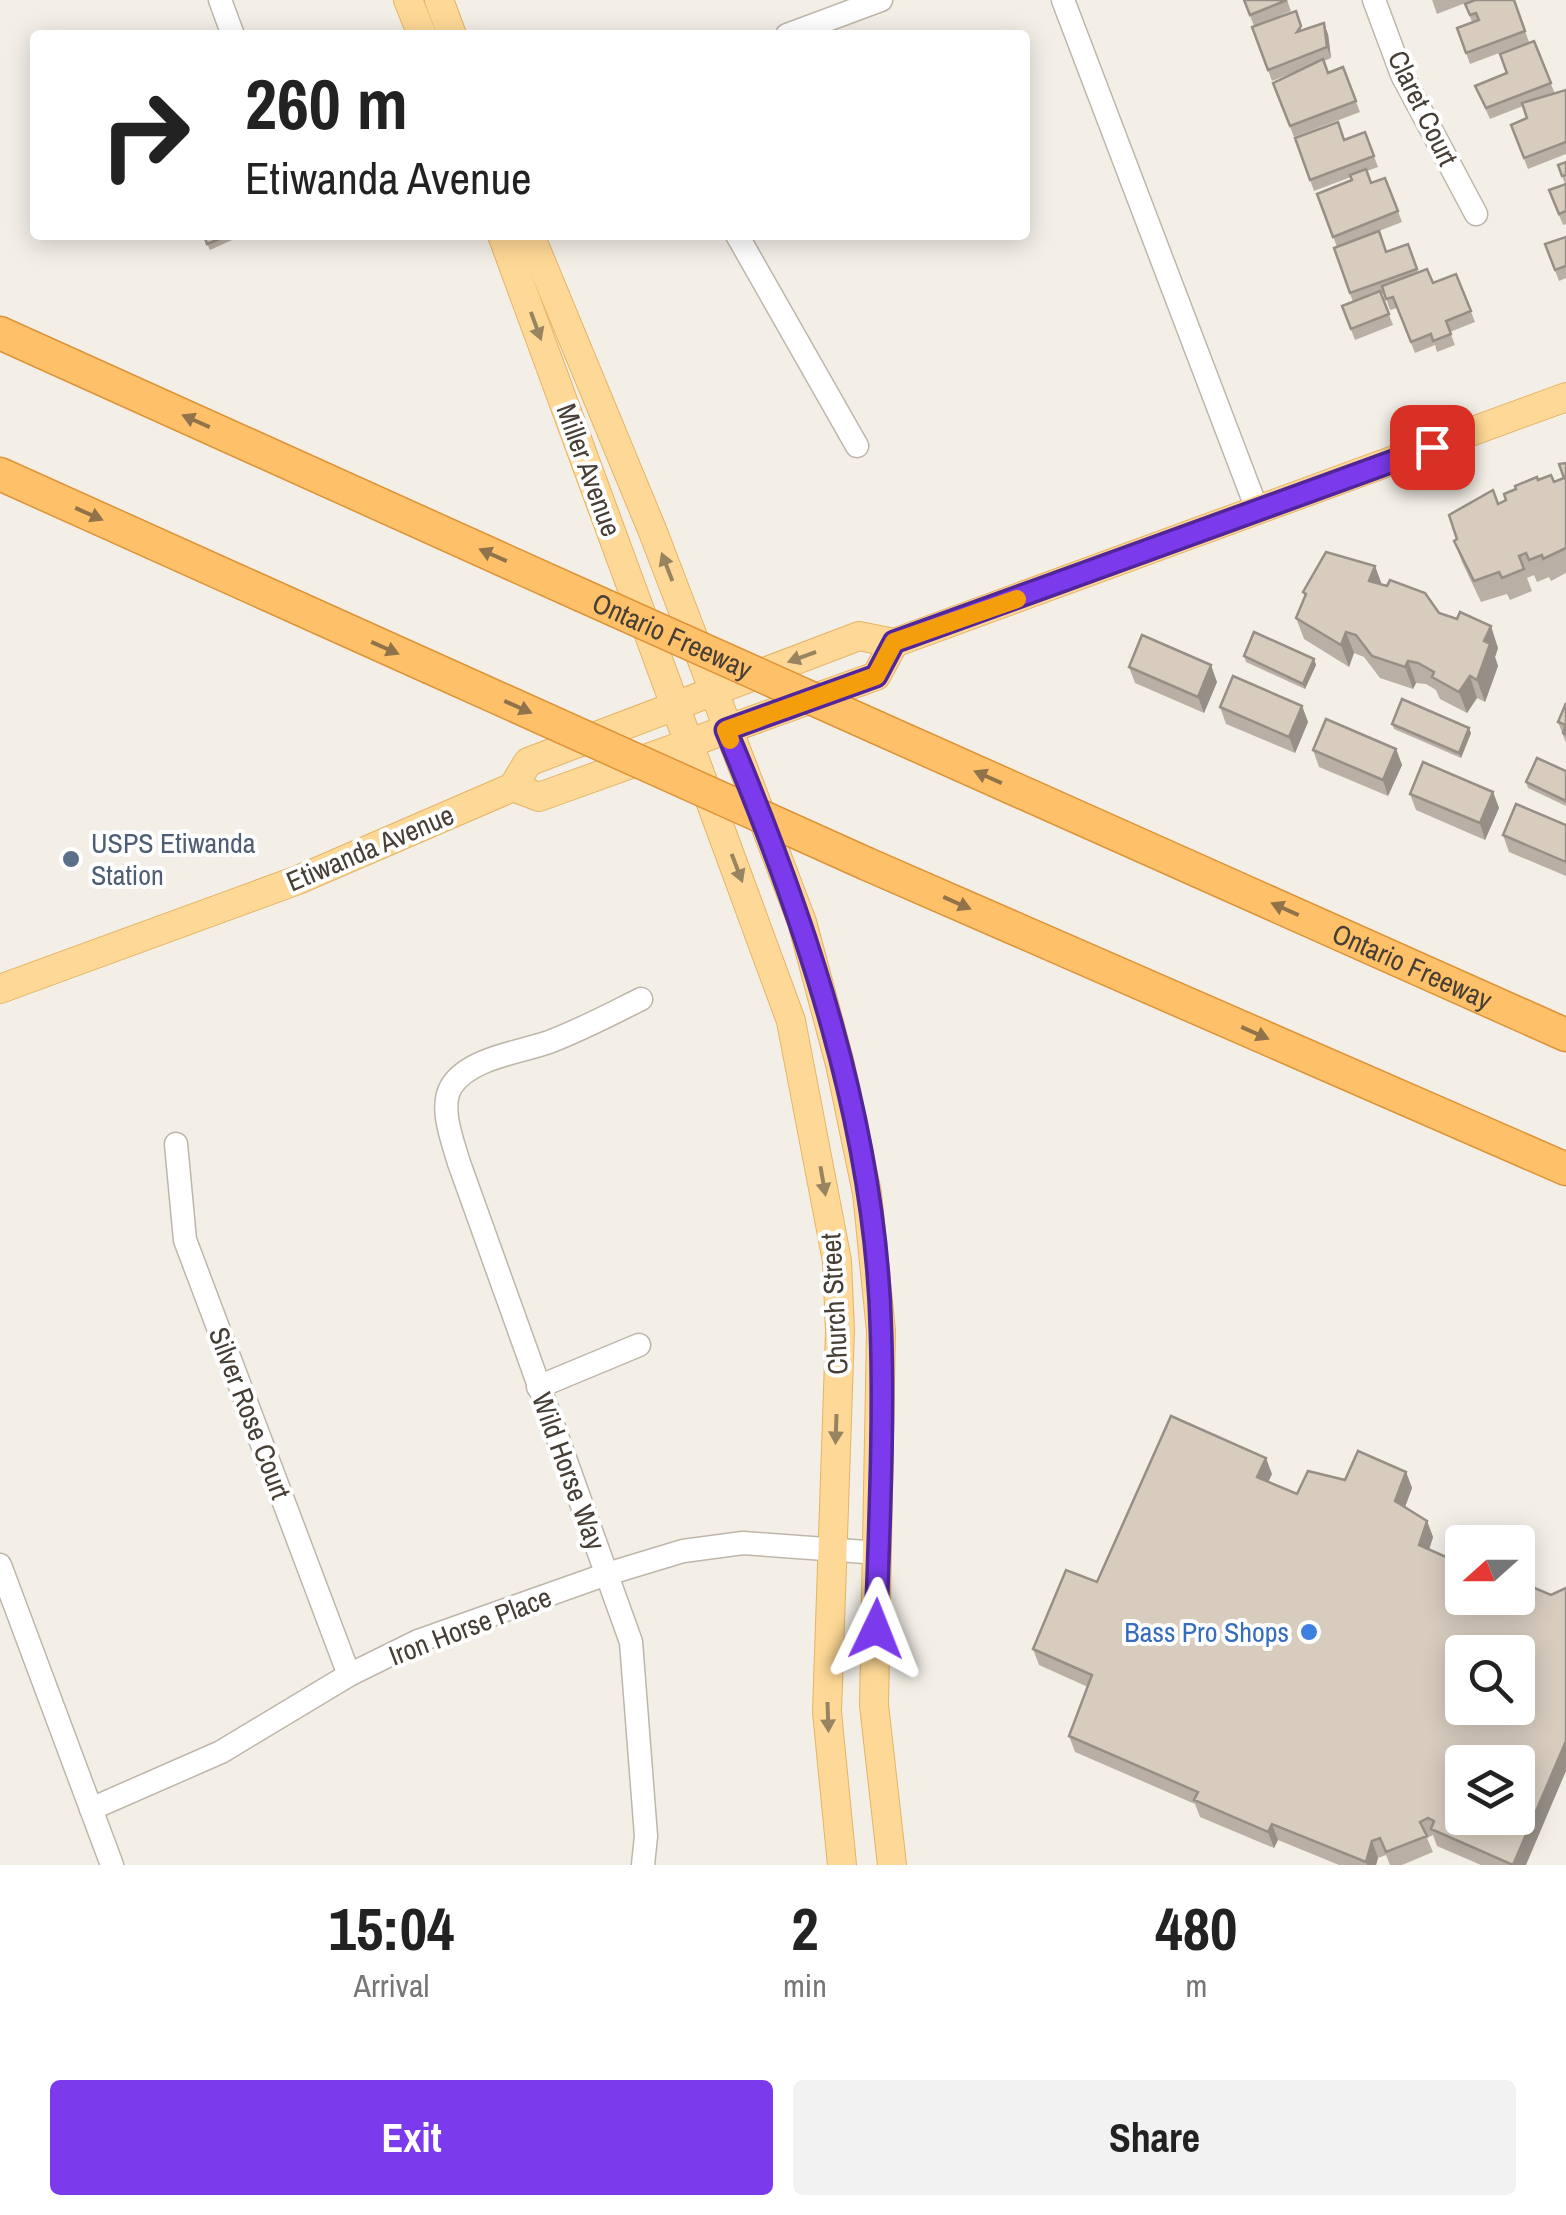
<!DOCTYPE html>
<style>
:root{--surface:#fff;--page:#f2f2f2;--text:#222;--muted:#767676;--accent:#7c3aed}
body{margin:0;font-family:"Archivo Narrow",sans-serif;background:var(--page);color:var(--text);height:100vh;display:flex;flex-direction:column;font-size:38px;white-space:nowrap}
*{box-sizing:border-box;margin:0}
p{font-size:32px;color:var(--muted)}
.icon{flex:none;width:55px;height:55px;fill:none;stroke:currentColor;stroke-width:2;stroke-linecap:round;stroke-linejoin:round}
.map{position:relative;height:1865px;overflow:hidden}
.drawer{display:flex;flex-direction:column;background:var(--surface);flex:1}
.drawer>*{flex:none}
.banner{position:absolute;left:30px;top:30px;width:1000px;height:210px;border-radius:10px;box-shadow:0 5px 25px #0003;background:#fff;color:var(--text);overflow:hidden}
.needle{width:65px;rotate:249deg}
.buttons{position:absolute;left:1445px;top:1525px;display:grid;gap:20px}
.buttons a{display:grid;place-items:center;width:90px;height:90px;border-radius:10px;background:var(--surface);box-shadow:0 5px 25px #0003;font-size:50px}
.pin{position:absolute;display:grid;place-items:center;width:85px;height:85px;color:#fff;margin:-42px;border-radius:20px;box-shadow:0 5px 15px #0006}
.me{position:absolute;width:110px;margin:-55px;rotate:2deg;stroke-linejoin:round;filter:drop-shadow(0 0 8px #0008)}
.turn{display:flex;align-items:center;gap:35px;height:210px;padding:0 50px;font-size:45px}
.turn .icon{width:130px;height:130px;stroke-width:2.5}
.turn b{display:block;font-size:70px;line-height:85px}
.eta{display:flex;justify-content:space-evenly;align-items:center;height:170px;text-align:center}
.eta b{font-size:60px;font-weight:700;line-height:70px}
.primary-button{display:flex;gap:20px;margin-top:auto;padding:20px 50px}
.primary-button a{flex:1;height:115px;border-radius:10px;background:var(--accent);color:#fff;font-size:40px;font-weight:700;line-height:115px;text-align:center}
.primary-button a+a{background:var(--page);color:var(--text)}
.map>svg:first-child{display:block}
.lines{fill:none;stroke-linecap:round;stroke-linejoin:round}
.minor-casing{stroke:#bfb6aa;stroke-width:25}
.major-casing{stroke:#e4b465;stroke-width:30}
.highway-casing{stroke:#dd9337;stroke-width:35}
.minor{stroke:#fff;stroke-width:22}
.major{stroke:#fed896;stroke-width:28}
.highway{stroke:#fec068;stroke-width:32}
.highway-bridge-casing{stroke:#dd9337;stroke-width:35;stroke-linecap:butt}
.highway-bridge{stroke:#fec068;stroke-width:32}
.wall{fill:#baafa4}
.shaded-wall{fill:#978f86}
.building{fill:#d8ccbf;stroke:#978f86;stroke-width:2.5;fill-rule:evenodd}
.oneway{fill:#998461}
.oneway2{fill:#90734a}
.route-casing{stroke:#51269a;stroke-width:25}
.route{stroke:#7c3aed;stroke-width:18}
.slow{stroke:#f59e0b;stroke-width:18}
.service-dot{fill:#5c6f8a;stroke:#fff;stroke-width:4}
.shop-dot{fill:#3f7fe0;stroke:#fff;stroke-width:4}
.labels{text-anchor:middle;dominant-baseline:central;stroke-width:8;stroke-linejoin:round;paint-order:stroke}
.street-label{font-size:28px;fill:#473f36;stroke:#fff}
.service-label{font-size:28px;fill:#4e5e75;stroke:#fff;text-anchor:start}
.shop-label{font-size:28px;fill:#366cbe;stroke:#fff;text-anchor:end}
</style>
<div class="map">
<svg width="1566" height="1865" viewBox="0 0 1566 1865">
<rect width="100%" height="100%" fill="#f3efe7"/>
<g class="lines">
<g class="minor-casing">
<g id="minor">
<polyline points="220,0 233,35"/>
<polyline points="1063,0 1258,512"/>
<polyline points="1374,0 1402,75 1476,214"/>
<polyline points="787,35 881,0"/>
<polyline points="737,235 857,446"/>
<path d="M641,999C611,1014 581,1030 549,1042C521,1052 468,1058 451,1087C439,1108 453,1142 459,1163L631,1642L646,1836L643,1865"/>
<polyline points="176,1144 185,1240 349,1675"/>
<polyline points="538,1387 639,1345"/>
<polyline points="0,1565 112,1865"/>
<polyline points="91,1809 221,1752 349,1675 418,1641 607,1574 683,1551 743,1543 879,1553"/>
</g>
</g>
<g class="major-casing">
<g id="major">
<polyline points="408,0 422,35"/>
<polyline points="439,0 452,35"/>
<polyline points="502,235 791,1021 837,1261 840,1331 827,1712 842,1865"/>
<polyline points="530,235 653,532 802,922 840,1064 867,1193 881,1331 874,1705 892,1865"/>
<polyline points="513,787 539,797 876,676 894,643"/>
<polyline points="0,989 298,880 513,787 528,762 859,636 894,643 1566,397"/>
</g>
</g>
<g class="highway-casing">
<g id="highway">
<polyline points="0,333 581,595"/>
<polyline points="0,474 429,667"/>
<path id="s1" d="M878,728L1566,1035"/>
<polyline points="867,864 1566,1169"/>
</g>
</g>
<use href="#minor" class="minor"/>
<use href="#major" class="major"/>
<use href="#highway" class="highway"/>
<g class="highway-bridge-casing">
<g id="highway-bridge">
<path id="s2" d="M581,595L878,728"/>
<polyline points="429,667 867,864"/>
</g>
</g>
<use href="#highway-bridge" class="highway-bridge"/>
</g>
<g class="wall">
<polygon points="1244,0 1287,0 1291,11 1254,26"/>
<polygon points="1432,0 1473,0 1437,14"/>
<polygon points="1514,0 1529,42 1470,64 1457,28 1472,22 1465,4"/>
<polygon points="1252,27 1303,30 1328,34 1331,58 1324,61 1328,73 1343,67 1360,112 1294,137 1273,83 1299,70 1272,81"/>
<polygon points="1534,41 1555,94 1566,90 1566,154 1528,169 1511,125 1527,118 1523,106 1490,119 1475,86 1507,73"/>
<polygon points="1365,132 1378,167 1367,171 1371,183 1398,211 1402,222 1379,231 1386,252 1408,244 1418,272 1433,283 1456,274 1475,322 1450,332 1455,345 1437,352 1435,345 1415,353 1397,308 1390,310 1384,293 1381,294 1393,325 1355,340 1342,306 1353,302 1334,248 1337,247 1317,194 1352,180 1351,177 1314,191 1295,138 1344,140"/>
<polygon points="1566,162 1566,224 1563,225 1549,190 1565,184 1558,165"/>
<polygon points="203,235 230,235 232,240 210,250"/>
<polygon points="1566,237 1566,278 1559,281 1545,244"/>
<polygon points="1566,463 1566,573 1551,581 1549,577 1537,582 1534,575 1527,578 1532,591 1510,600 1507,594 1481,602 1462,562 1454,541 1498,504 1539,480 1554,482 1564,478"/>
<polygon points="1375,566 1382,585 1439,613 1498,648 1495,657 1498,666 1485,702 1477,698 1467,713 1440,699 1436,690 1426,684 1416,683 1413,689 1380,678 1364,657 1354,653 1349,667 1304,639 1296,618 1305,597 1303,592"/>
<polygon points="1244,656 1314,659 1316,665 1305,689 1246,662"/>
<polygon points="1129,667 1217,682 1204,713 1135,683"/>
<polygon points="1566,703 1566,743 1558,722"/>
<polygon points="1302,706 1308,722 1295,753 1226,724 1220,707"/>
<polygon points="1392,724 1471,733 1461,758 1394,729"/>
<polygon points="1396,749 1402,765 1388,796 1319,767 1313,750"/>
<polygon points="1566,771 1566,806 1528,788 1526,782"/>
<polygon points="1493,792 1499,808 1485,840 1416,810 1410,794"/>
<polygon points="1566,825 1566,876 1509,852 1503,835"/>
<polygon points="1406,1472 1412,1488 1405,1507 1427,1521 1433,1537 1429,1550 1526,1865 1481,1865 1437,1846 1433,1835 1427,1838 1433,1852 1402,1865 1390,1865 1386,1855 1378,1858 1376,1865 1339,1865 1278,1840 1274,1848 1200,1817 1195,1804 1075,1752 1069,1736 1088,1687 1039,1665 1033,1649 1097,1582 1272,1474 1268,1482 1297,1494 1345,1480"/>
</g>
<g class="shaded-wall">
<polygon points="1324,23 1328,34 1331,58 1327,47"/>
<polygon points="1375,566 1383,588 1369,581"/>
<polygon points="1491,626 1498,648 1495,657 1498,666 1485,702 1477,680 1484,641"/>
<polygon points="1346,632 1354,653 1349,667 1341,645"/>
<polygon points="1314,659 1316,665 1305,689 1303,684"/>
<polygon points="1408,661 1416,683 1413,689 1405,667"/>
<polygon points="1211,665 1217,682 1204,713 1198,697"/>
<polygon points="1470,676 1477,698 1467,713 1459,692"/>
<polygon points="1302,706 1308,722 1295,753 1289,737"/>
<polygon points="1469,728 1471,733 1461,758 1459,753"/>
<polygon points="1396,749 1402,765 1388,796 1383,780"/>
<polygon points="1493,792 1499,808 1485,840 1480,823"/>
<polygon points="1266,1458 1272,1474 1263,1493 1257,1477"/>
<polygon points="1406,1472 1412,1488 1401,1518 1395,1501"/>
<polygon points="1427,1521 1433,1537 1425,1562 1419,1545"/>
<polygon points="1566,1741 1566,1771 1526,1865 1513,1865"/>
<polygon points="1272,1824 1278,1840 1274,1848 1268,1832"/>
<polygon points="1372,1841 1378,1858 1376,1865 1367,1865 1366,1862"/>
</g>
<g class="building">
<polygon points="1244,0 1287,0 1250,15"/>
<polygon points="1475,0 1514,0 1525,31 1466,53 1457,28 1479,20 1476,13 1470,15 1465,4"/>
<polygon points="1296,11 1301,26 1297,32 1324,23 1327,47 1268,70 1252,27"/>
<polygon points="1534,41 1551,83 1486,108 1475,86 1507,73 1500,54"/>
<polygon points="1323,59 1328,73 1343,67 1356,101 1290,126 1273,83"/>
<polygon points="1566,90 1566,142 1524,158 1511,125 1527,118 1522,103"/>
<polygon points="1338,122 1344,140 1365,132 1374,156 1310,180 1295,138"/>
<polygon points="1566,162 1566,175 1562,176 1558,165"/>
<polygon points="1366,169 1371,183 1385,178 1398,211 1333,237 1317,194 1352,180 1350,175"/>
<polygon points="1566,184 1566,211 1559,214 1549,190"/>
<polygon points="1379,231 1386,252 1408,244 1417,269 1350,293 1334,248"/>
<polygon points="204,235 229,235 207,244"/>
<polygon points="1566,237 1566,266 1555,270 1545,244"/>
<polygon points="1427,269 1433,283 1456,274 1471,311 1446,321 1451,334 1433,341 1431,334 1411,342 1393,297 1386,299 1382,286"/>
<polygon points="1380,291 1389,314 1351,329 1342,306"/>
<polygon points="1566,463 1566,548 1543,559 1542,555 1529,560 1526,553 1519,556 1524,569 1502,578 1499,572 1474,581 1454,541 1457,539 1449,515 1493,490 1498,504 1506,500 1504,494 1516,489 1515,486 1537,477 1538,480 1551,475 1554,482 1564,478 1559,464"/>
<polygon points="1326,552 1375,566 1369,581 1387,586 1390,580 1425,593 1439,613 1457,619 1460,612 1491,626 1484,641 1490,644 1477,680 1470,676 1459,692 1432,677 1434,672 1418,663 1408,661 1405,667 1372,656 1356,635 1346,632 1341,645 1296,618 1306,594 1303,592"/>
<polygon points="1254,632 1314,659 1303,684 1244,656"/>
<polygon points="1142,635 1211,665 1198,697 1129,667"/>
<polygon points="1233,676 1302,706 1289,737 1220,707"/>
<polygon points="1402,699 1469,728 1459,753 1392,724"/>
<polygon points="1566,703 1566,735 1563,733 1566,725 1558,722"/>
<polygon points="1326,719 1396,749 1383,780 1313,750"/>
<polygon points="1537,758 1566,771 1566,801 1526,782"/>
<polygon points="1423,762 1493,792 1480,823 1410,794"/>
<polygon points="1516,804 1566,825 1566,862 1503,835"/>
<path d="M1171,1416L1266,1458L1257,1477L1297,1494L1308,1471L1345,1480L1358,1451L1406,1472L1395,1501L1427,1521L1419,1545L1462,1564V1598H1518V1587L1520,1582L1551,1595L1566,1588V1741L1513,1865L1431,1829L1434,1821L1428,1818L1420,1822L1427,1836L1386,1852L1380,1838L1372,1841L1366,1862L1272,1824L1268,1832L1194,1800L1198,1792L1069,1736L1092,1675L1033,1649L1066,1570L1097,1582ZM1462,1652H1518V1708H1462ZM1462,1762H1518V1818H1462Z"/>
</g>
<defs><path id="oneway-solid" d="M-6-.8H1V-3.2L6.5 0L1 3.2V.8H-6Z" transform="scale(2.5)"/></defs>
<g class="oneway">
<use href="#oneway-solid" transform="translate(536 326) rotate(70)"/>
<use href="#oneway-solid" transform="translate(667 567) rotate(-111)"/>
<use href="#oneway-solid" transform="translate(802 657) rotate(160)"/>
<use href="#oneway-solid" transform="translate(737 868) rotate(69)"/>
<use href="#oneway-solid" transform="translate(823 1181) rotate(80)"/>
<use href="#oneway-solid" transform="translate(836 1429) rotate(92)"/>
<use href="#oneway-solid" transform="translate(828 1717) rotate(88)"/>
</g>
<g class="oneway2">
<use href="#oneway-solid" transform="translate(196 421) rotate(-156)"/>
<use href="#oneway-solid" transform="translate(89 514) rotate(24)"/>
<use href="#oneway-solid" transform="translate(493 555) rotate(-156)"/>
<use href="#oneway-solid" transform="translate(385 648) rotate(24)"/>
<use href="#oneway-solid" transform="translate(518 707) rotate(24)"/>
<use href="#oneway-solid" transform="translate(988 777) rotate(-156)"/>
<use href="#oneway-solid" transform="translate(957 903) rotate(24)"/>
<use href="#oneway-solid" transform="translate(1285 909) rotate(-156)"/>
<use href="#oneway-solid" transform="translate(1255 1033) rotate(24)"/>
</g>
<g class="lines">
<g class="route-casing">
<path id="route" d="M876,1629C879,1530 884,1430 881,1332C876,1125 805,918 726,730L876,676L894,642L1432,447"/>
</g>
<use href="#route" class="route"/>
<polyline class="slow" points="730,740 726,730 876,676 894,642 1017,599"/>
</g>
<circle class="service-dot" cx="71" cy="859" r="10"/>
<circle class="shop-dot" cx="1309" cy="1632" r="10"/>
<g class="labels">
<g class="street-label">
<text transform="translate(1423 108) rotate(64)">Claret Court</text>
<text transform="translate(589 470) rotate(70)">Miller Avenue</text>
<text stroke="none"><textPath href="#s2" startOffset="100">Ontario Freeway</textPath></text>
<text transform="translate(370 848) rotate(-23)">Etiwanda Avenue</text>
<text stroke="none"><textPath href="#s1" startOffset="585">Ontario Freeway</textPath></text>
<text transform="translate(834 1304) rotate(-93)">Church Street</text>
<text transform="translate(250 1413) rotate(69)">Silver Rose Court</text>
<text transform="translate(569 1471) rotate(70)">Wild Horse Way</text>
<text transform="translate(470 1626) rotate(-21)">Iron Horse Place</text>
</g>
<g class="service-label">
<text x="91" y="843">USPS Etiwanda<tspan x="91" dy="32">Station</tspan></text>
</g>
<g class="shop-label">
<text x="1289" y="1632">Bass Pro Shops</text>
</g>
</g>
</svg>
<div class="buttons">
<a><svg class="needle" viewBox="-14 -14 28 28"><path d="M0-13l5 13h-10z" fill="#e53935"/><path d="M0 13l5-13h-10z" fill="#767676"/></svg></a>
<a><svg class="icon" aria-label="search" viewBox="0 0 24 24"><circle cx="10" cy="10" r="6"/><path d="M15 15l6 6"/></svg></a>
<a><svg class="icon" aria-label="layers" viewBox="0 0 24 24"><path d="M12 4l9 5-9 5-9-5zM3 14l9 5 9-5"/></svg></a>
</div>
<div class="pin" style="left:1432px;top:447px;background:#d93025"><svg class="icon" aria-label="arrive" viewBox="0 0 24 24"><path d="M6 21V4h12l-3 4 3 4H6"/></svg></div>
<svg class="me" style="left:876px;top:1629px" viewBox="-20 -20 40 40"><path d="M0-17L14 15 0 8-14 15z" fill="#7c3aed" stroke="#fff" stroke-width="4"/></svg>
<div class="banner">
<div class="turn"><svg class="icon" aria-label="right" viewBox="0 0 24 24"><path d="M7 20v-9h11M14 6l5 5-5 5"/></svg><div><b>260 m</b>Etiwanda Avenue</div></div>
</div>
</div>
<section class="drawer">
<div class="eta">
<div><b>15:04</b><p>Arrival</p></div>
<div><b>2</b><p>min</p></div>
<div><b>480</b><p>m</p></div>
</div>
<div class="primary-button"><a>Exit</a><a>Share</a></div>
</section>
